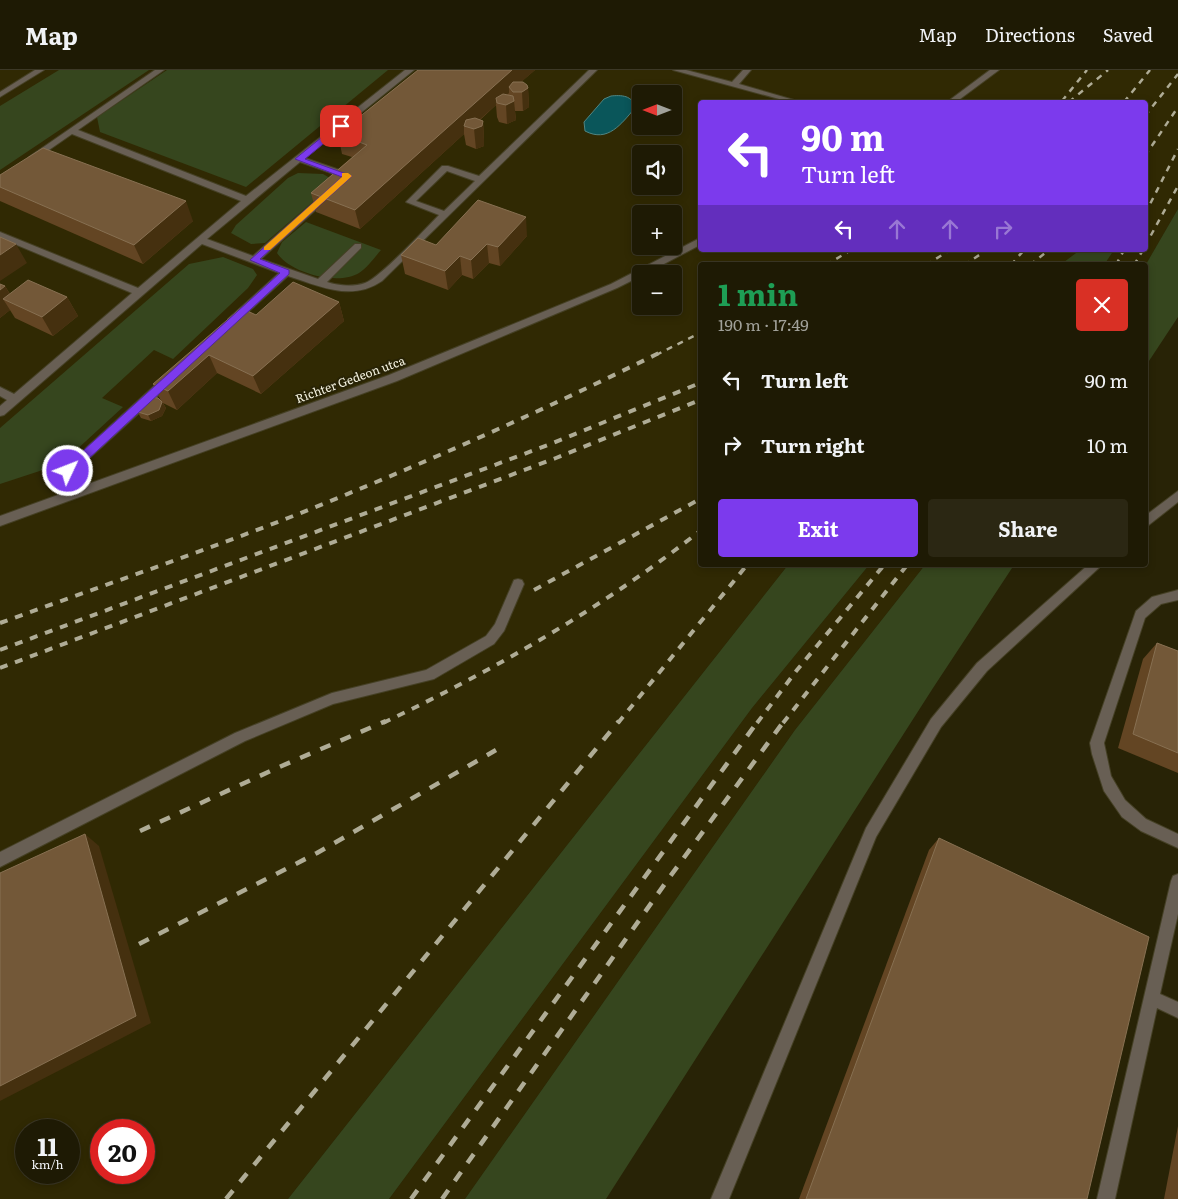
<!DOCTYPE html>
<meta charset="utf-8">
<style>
:root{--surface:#1e1a04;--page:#2b2713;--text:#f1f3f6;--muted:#a1a19a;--line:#3c3826;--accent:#7c3aed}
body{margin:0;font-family:Literata,serif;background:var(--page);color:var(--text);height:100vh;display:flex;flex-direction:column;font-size:19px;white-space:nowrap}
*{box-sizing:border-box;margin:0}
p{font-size:16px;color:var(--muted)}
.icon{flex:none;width:28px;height:28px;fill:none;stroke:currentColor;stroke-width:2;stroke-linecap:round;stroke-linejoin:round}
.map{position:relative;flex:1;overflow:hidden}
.details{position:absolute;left:698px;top:192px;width:450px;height:305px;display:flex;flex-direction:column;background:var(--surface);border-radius:5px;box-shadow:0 2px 8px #0003,0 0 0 1px var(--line)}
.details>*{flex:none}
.hud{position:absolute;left:698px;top:30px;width:450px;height:152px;border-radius:5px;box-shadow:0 2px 8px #0003,0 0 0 1px var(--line);background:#7c3aed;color:#fff;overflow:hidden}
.needle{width:32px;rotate:270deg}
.buttons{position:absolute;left:632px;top:15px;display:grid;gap:10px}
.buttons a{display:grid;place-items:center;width:50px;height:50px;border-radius:5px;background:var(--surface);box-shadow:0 2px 8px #0003,0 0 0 1px var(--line);font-size:25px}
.speed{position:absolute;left:15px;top:1049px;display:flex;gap:10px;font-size:25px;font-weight:700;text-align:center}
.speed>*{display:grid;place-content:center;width:65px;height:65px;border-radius:50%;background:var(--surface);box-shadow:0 2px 8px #0003,0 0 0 1px var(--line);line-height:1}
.speed small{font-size:12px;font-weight:400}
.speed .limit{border:8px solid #d22;background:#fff;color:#111}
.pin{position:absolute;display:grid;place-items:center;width:42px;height:42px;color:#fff;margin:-21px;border-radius:10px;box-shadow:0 2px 8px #0006}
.me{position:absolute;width:55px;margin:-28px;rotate:47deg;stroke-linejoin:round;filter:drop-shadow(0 0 4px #0008)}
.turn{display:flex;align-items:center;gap:18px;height:105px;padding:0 20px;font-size:22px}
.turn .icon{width:65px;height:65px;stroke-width:2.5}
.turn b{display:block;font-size:35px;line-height:42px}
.lanes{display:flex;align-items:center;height:48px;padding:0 20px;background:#0003;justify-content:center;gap:25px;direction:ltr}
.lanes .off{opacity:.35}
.round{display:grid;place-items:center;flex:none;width:52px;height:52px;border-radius:5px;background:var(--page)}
.headline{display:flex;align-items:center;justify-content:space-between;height:85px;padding:0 20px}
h1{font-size:30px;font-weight:700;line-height:38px;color:#1e9e55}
.cta{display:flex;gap:10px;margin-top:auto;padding:10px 20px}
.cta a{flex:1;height:58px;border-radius:5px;background:var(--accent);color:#fff;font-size:20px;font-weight:700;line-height:58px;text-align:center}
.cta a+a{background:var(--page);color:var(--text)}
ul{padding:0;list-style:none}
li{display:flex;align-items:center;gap:15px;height:65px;padding:0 20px}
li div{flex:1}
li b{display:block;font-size:19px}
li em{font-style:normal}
header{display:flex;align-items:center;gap:30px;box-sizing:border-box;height:70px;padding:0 25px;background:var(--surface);border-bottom:1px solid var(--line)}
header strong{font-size:24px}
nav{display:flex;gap:28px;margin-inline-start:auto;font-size:18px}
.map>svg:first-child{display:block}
.built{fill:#302903;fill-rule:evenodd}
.green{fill:#36461e}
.water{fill:#0a565a;stroke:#508582}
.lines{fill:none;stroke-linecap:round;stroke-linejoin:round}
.lane-casing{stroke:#454025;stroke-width:2}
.lane{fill:#685f54;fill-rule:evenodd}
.rail-far2{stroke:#afac96;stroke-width:2.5;stroke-dasharray:6 6;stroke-linecap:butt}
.rail-far1{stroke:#afac96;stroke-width:4;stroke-dasharray:8 8;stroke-linecap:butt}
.rail{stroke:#afac96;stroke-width:4.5;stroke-dasharray:11 11;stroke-linecap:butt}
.wall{fill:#634523}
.shaded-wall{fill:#45300f}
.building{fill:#735838;stroke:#877052}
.route{fill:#7c3aed;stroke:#51269a}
.slow{fill:#f59e0b}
.labels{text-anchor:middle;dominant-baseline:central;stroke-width:4;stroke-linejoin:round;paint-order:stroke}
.street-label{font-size:12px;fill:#f5f3e1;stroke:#282306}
</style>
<header>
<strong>Map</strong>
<nav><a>Map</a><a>Directions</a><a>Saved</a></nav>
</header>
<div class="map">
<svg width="1178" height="1129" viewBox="0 0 1178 1129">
<rect width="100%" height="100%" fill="#282306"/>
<g class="built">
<path d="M0,0H1178V139L1145,196L1104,195L1114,180H1145V32H700V180H1080L1060,195H700V495H788L288,1129H0ZM641,24H674V56H641ZM641,84H674V116H641ZM641,144H674V176H641ZM641,204H674V236H641ZM26,1060H69V1102H26ZM101,1060H144V1102H101Z"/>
<polygon points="869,495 925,495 795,660 465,1129 389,1129 752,638"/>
</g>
<g class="green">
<polygon points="59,0 149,0 0,100 0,36"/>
<polygon points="167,0 388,0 246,117 100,62 97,47"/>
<polygon points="298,103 323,104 330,108 331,116 265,173 251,174 231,163 236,155 288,108"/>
<polygon points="1178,139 1178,247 1145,297 1145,196"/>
<path d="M306,152L381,180C375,187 367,198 359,203C338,216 290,203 277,183L282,172Z"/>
<polygon points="1080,180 1114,180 1104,195 1060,195"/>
<polygon points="223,187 253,199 257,205 248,218 173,289 154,280 102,328 123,337 61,394 0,414 0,358 189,194"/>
<polygon points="788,495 869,495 752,638 389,1129 288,1129"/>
<polygon points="925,495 1014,495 933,618 606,1129 465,1129 795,660"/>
</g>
<path class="water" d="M611,26C621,25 633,25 635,38C621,54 608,73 585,61L584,52L604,29Z"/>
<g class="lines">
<g class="lane-casing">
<g id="lane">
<polygon points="35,0 44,0 0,27 0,22"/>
<path d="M155,0H164L78,60L246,126L405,0H414L305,88L351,104L352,106L349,110H343L342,107L300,92L207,169L253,186L324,123H330V127L261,189L318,209L355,174H361V178L327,212C338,216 354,217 365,213C381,207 424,160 439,145L406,132L442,96H448L479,106L589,0H597L382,211C352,232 319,216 288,206L236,253H228V249L279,203L202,174L4,345L0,346V336L7,330L0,326V317L14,324L132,223L0,168V162L138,218L241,131L72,64L36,89L29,87ZM447,101L475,111L444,141L416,131Z"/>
<polygon points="673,0 686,0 732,12 743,0 751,0 739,14 801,32 790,32"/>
<polygon points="990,0 999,0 956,32 947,32"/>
<polygon points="700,168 700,175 645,204 641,204 641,206 617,218 397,311 0,456 0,446 389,305 611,214"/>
<polygon points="168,306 173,310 172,313 72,404 64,404 62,401 64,398 164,307"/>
<polygon points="1178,421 1178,432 1145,458 1145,446"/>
<polygon points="1088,495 1102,495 987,601 941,657 876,767 729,1129 711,1129 866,758 931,649 977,593"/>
<polygon points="518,509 522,510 524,514 504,561 494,574 434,609 333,634 245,671 0,797 0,782 235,663 332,623 426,600 486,566 495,554 514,510"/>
<polygon points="1178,520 1178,530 1161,534 1145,548 1104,673 1111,706 1125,730 1146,749 1178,764 1178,778 1141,761 1122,747 1104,721 1092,684 1090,673 1136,541 1152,527"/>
<polygon points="1178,804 1178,844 1160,924 1178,932 1178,948 1157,938 1115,1129 1097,1129 1171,811 1173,806"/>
</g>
</g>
<use href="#lane" class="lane"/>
<g class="rail-far2">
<polyline points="1062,31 1087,0"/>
<polyline points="1069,32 1108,0"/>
<polyline points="1124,32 1150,0"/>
<polyline points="1145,46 1178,4"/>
<polyline points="1145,86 1178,37"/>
<polyline points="1145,144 1178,79"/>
<polyline points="1145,176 1178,116"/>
<polyline points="826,195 851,180"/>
<polyline points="926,195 950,180"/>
<polyline points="964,195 987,180"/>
<polyline points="1011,195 1024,180"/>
<polyline points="1030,195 1049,180"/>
<polyline points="1116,195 1124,180"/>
<polyline points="1134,195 1143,180"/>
<polyline points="656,285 700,263"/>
</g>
<g class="rail-far1">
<polyline points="534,520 700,429"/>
<path d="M0,553C96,518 193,485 288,448C414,398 538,343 659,283"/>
<polyline points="0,580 548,375 700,313"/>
<polyline points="0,598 556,388 700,330"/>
<path d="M383,653C496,599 602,538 700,461"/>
<polyline points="618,653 747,495"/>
<polyline points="757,653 797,600 884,495"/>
<polyline points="783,653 907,495"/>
</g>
<g class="rail">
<polyline points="140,761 277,698 386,651"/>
<polyline points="139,874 317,783 496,680"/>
<polyline points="226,1129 619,651"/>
<polyline points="411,1129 758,651"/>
<polyline points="442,1129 669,808 784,651"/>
</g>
</g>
<g class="wall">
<polygon points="418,0 535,0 521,12 528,18 529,37 523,41 515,41 516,50 507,54 499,52 497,47 496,35 480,50 483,51 484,70 484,76 476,79 466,75 464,64 360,159 316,142 311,123 352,87 342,84 338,64"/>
<polygon points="0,105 193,151 143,194 0,131"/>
<polygon points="527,166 500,196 489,193 473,209 462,205 448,220 405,204 401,185 436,175"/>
<polygon points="5,216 10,224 67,227 78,246 53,266 15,248 10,240 0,248"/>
<polygon points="339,232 344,251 261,324 217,303 177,340 163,333 166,338 162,346 151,351 141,348 136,339 161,331 153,314 256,245"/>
<polygon points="1157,573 1178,581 1178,703 1118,678 1143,589"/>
<polygon points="939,768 1087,1129 799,1129 929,780"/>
<polygon points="1178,1056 1178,1129 1164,1129"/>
</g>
<g class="shaded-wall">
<polygon points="512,0 535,0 512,20 509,17 509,23 497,34 496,28 496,35 470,58 464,56 464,64 360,159 355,140"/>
<polygon points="528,18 529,37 523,41 522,22"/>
<polygon points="514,31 516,50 507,54 506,35"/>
<polygon points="483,51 484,70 484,76 476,79 474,59"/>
<polygon points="186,131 193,151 143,194 134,175"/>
<polygon points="526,147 527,166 500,196 498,177"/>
<polygon points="16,174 27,193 0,211 0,185"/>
<polygon points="487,174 489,193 473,209 471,190"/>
<polygon points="460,186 462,205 448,220 445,201"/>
<polygon points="5,216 16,235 3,229 10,240 0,248 0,220"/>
<polygon points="67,227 78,246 53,266 42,247"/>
<polygon points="339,232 344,251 261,324 253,306"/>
<polygon points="209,285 217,303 177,340 168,321"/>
<polygon points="162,332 166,338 162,346 151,351 148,345"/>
<polygon points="85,764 99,776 151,953 0,1031 0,1016"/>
</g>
<g class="building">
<polygon points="418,0 512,0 355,140 311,123 367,75 338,64"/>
<polygon points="513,12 523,12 527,15 528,18 522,22 513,22 509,17"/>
<polygon points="503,24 513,26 514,31 506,35 497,33 496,28"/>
<polygon points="475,48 483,51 482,56 474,59 464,56 466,50"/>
<polygon points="43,78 186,131 134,175 0,117 0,105"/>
<polygon points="478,130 526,147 498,177 487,174 471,190 460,186 445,201 401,185 418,168 436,175"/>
<polygon points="0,167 16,174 0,185"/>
<polygon points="28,210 67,227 42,247 3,229"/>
<polygon points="293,212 339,232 253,306 209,285 168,321 153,314 241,238 256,245"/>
<polygon points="0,214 5,216 0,220"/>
<polygon points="150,327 158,328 162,332 159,340 148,345 138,342 136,339 138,333"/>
<polygon points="1157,573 1178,581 1178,683 1133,664"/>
<polygon points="85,764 136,946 0,1016 0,803"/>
<polygon points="939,768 1149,867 1087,1129 806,1129"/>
</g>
<polygon class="route" points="338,54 345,56 305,89 352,106 260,189 289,200 289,204 72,404 64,404 64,398 280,203 250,190 342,107 295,89"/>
<polygon class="slow" points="342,103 348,103 352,106 270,180 264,180 264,177 342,107"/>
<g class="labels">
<g class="street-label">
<text transform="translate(350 309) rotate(-20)">Richter Gedeon utca</text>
</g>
</g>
</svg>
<div class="buttons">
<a><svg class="needle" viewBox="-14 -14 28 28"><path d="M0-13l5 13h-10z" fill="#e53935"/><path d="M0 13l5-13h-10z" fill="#a1a19a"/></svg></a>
<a><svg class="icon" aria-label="sound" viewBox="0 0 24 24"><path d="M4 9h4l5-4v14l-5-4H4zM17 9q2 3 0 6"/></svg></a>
<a>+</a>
<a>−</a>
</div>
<div class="speed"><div>11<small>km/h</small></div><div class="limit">20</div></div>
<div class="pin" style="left:341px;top:56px;background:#d93025"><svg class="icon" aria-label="arrive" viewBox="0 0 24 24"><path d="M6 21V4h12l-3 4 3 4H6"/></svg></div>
<svg class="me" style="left:68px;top:401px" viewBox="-20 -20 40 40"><circle r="17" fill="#7c3aed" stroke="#fff" stroke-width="3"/><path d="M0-11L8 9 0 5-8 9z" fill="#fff"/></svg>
<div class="hud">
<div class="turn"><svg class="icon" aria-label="left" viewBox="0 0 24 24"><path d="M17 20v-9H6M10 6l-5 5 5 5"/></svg><div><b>90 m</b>Turn left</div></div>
<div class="lanes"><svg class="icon" aria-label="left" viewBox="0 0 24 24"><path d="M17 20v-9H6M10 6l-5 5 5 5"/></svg><svg class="icon off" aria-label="ahead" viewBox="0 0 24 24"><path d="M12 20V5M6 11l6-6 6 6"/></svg><svg class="icon off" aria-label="ahead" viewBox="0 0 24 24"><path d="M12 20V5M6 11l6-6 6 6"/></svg><svg class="icon off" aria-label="right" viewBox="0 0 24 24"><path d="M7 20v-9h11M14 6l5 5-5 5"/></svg></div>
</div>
<section class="details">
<div class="headline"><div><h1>1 min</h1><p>190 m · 17:49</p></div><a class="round" style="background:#d93025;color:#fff"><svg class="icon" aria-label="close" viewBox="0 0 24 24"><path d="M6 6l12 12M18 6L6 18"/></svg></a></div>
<ul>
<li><svg class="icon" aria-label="left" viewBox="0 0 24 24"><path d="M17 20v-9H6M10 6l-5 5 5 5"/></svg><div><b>Turn left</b></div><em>90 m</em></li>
<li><svg class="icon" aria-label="right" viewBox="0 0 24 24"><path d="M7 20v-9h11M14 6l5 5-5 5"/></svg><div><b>Turn right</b></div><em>10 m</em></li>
</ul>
<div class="cta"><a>Exit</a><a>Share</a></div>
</section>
</div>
